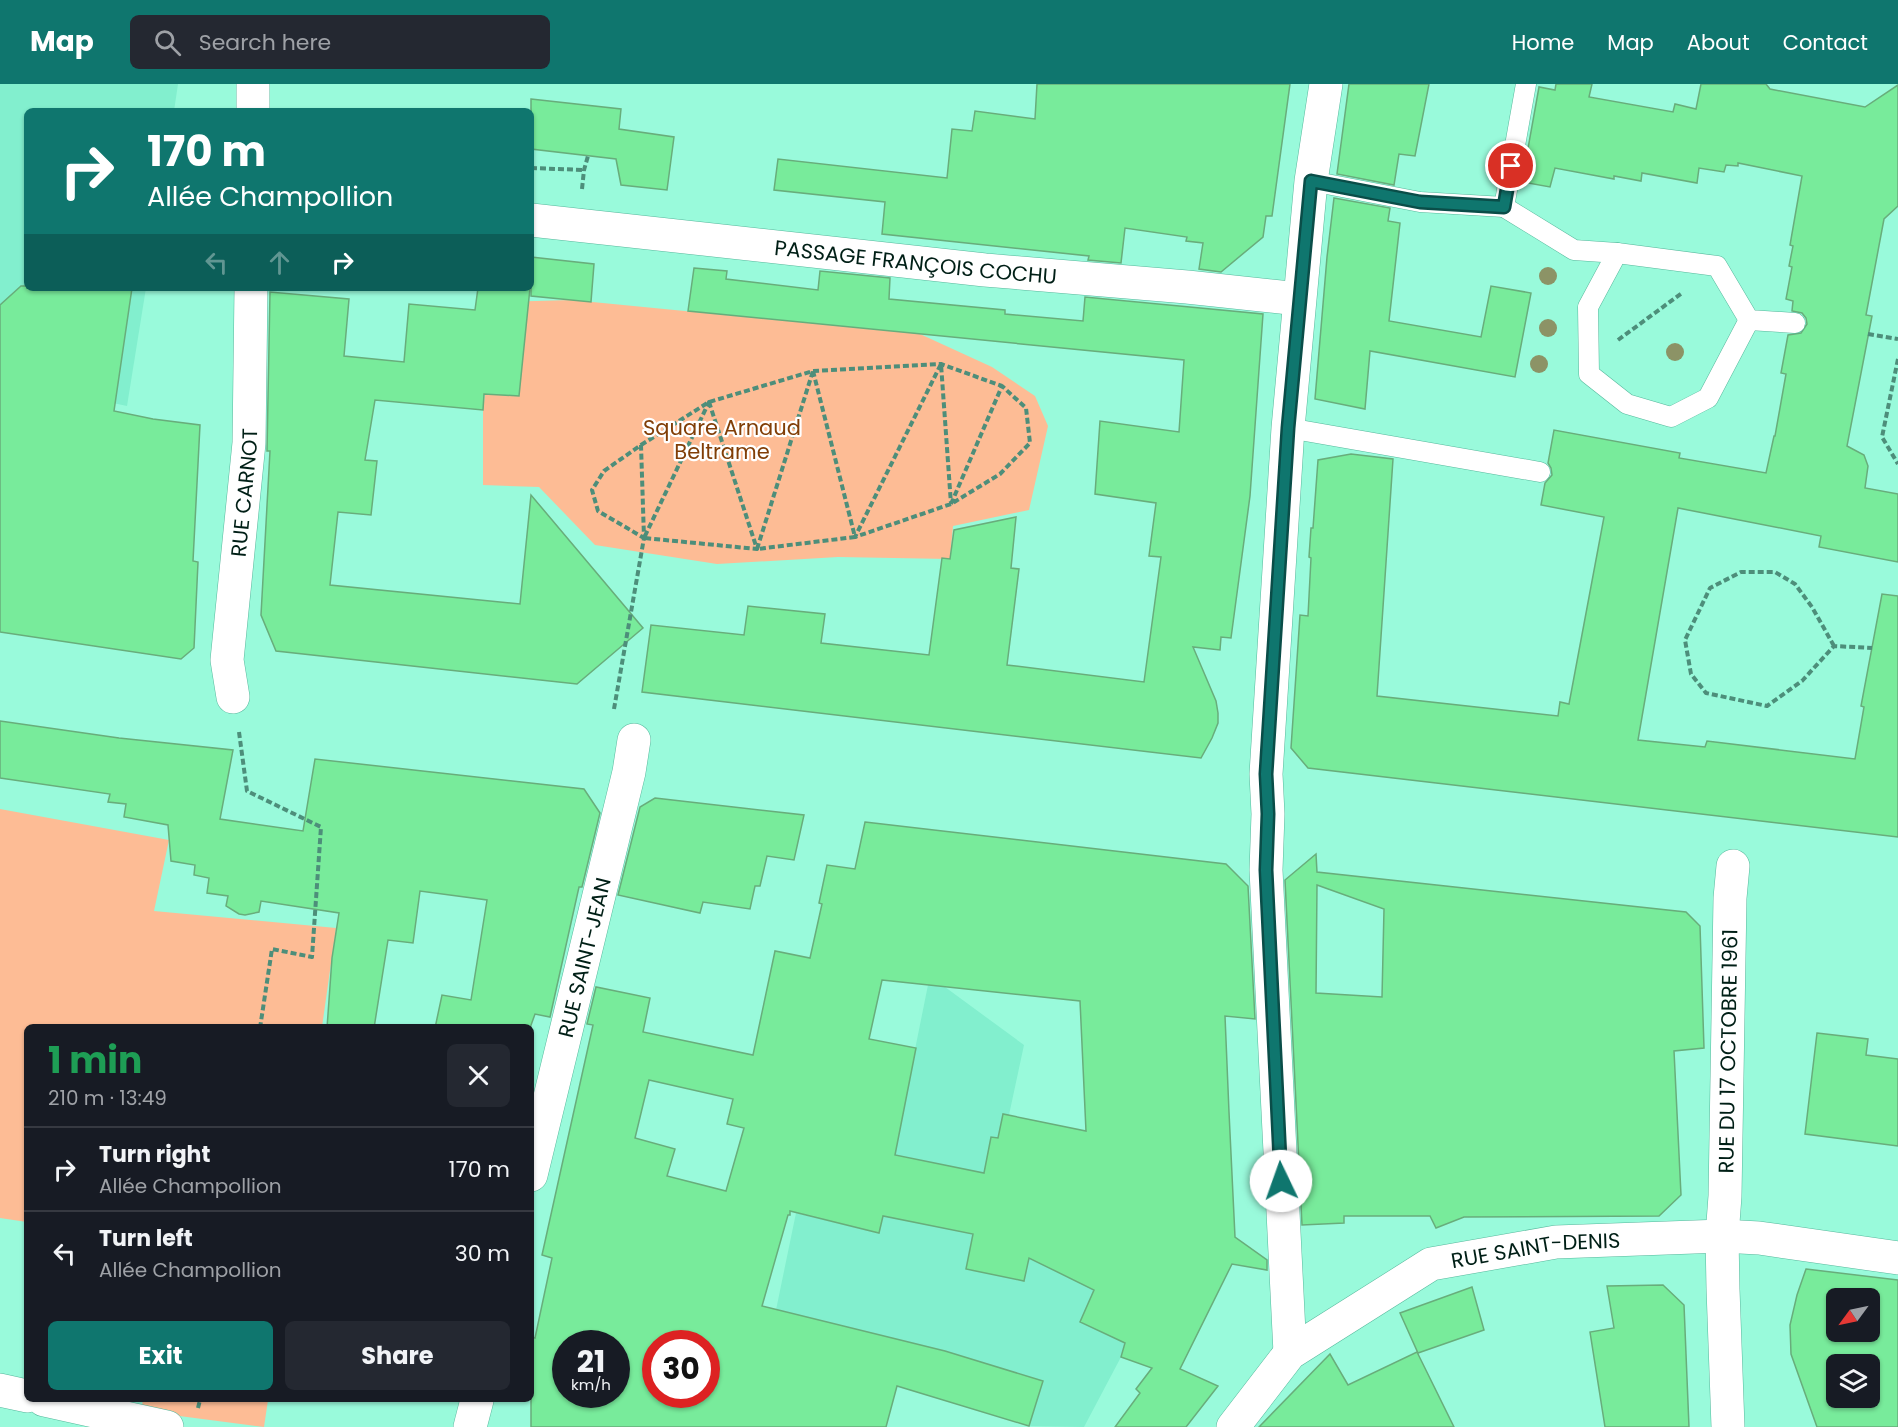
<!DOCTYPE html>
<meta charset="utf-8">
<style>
:root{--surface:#171b24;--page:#242831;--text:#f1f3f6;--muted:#9ea1a6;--line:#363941;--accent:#0f766e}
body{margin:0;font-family:Poppins,sans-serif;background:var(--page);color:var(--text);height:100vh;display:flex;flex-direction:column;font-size:22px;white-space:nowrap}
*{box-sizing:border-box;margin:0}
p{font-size:20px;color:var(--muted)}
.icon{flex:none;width:33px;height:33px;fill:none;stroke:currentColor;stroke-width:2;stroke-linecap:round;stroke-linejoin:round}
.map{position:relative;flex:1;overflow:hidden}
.panel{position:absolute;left:24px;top:940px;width:510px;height:378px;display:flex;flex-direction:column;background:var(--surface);border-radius:9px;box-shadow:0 2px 4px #0004}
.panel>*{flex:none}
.top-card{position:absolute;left:24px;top:24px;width:510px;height:183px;border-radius:9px;box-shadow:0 2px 4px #0004;background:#0f766e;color:#fff;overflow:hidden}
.needle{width:39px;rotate:237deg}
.tools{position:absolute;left:1826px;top:1204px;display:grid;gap:12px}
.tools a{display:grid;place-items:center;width:54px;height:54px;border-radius:9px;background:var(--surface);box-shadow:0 2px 4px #0004;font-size:30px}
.speed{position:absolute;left:552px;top:1246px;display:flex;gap:12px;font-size:30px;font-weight:700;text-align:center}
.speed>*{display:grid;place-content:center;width:78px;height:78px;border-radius:50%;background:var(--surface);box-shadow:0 2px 4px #0004;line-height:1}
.speed small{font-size:15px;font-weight:400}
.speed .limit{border:9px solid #d22;background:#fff;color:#111}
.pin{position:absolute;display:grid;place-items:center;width:51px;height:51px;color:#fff;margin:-26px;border:3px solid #fff;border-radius:50%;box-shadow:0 2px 6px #0007}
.me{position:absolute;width:66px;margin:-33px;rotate:357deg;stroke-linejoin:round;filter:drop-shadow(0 0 4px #0008)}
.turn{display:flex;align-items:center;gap:21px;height:126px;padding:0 24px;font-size:27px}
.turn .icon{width:78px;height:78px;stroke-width:2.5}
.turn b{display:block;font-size:42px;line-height:51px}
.lanes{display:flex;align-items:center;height:57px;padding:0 24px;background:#0003;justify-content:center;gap:30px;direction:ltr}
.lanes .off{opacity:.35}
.round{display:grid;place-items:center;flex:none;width:63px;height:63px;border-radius:9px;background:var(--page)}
.summary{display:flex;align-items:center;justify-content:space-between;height:102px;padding:0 24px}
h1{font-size:36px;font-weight:700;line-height:45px;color:#1e9e55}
.action{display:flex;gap:12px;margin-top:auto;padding:12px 24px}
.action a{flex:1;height:69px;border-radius:9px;background:var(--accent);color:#fff;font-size:24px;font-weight:700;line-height:69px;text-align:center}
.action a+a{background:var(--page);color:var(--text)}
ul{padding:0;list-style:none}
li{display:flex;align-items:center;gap:18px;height:84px;padding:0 24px;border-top:2px solid var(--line)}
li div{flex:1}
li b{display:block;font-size:22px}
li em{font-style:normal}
header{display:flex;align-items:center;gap:36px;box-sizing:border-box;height:84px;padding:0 30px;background:var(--accent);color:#fff}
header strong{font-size:28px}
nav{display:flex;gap:33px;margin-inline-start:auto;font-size:21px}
.search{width:420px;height:54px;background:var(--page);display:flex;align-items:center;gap:15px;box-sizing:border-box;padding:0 21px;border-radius:9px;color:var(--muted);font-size:22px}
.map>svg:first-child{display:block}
.built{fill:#82efce}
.green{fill:#fdbc95}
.building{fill:#78eb9b;stroke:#68ad7b;stroke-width:1.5;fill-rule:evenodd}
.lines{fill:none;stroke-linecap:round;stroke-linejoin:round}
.lane-casing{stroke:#56b89c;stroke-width:21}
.street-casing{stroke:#56b89c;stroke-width:34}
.path{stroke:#4d8e7a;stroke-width:4;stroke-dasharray:6 3;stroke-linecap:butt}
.lane{stroke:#fff;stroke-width:20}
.street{stroke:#fff;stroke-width:33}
.tree{fill:#8c9366}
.route-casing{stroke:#0a4d48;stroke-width:15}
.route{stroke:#0f766e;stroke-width:10}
.labels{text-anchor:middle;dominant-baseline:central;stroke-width:4.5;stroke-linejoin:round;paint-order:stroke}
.street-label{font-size:21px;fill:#001f16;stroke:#fff}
.park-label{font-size:21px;fill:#813e07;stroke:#fff}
</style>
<header>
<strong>Map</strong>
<div class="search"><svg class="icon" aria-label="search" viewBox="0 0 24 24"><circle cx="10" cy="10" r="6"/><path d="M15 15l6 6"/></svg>Search here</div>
<nav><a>Home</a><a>Map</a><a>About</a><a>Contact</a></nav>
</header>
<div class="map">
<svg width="1898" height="1343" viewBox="0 0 1898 1343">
<rect width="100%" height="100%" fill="#99fadb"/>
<g class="built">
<polygon points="0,0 178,0 174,27 27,27 27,204 146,204 127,322 0,295"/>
<polygon points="928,901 945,903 1024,961 1009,1031 1067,1192 1094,1206 1080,1238 1125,1259 1121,1273 1084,1343 1029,1342 1042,1297 945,1267 776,1226 796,1129 878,1149"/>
</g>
<g class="green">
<polygon points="572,216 920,250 992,283 1035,312 1048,342 1029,426 953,442 950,475 838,473 717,480 595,461 539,403 483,401 483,326 497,218"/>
<polygon points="0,725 169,756 154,827 336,844 322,943 27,944 27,1138 0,1134"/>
<polygon points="143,1316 268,1316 264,1343 141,1327"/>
</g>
<g class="building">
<polygon points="1037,0 1290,0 1272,132 1266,132 1263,153 1221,188 1199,185 1203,159 1186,157 1187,153 1125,144 1121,179 1088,176 1089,172 882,150 885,118 774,106 778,75 947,94 952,45 972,47 975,27 1035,35"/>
<polygon points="1349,0 1429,0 1415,72 1399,70 1394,101 1337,90"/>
<polygon points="1556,0 1592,0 1589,13 1673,28 1675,20 1696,25 1701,0 1766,0 1770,5 1865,23 1898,1 1898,122 1884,135 1866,231 1872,232 1847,362 1864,371 1868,382 1865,404 1898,410 1898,478 1819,463 1821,452 1678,424 1638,656 1705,663 1707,657 1855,675 1864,623 1861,622 1882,510 1898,512 1898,753 1308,684 1291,664 1300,531 1308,532 1311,474 1309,473 1311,444 1313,444 1318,376 1351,370 1393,375 1377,612 1558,632 1560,618 1569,620 1604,433 1541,421 1545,399 1552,391 1551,384 1548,379 1554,346 1680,369 1679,374 1766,389 1774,352 1775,352 1786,290 1781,289 1788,251 1801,249 1807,240 1806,234 1802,229 1792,227 1793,217 1786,215 1792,183 1789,182 1793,162 1790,161 1802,92 1738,79 1738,82 1726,81 1724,88 1699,84 1697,99 1642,89 1641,97 1614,92 1614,95 1555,84 1550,103 1522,98 1539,3 1555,6"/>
<polygon points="531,15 621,25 619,45 674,53 667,106 621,101 616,75 531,65"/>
<polygon points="1334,114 1390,124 1388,137 1400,139 1389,237 1481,253 1491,202 1531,209 1515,293 1370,267 1365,325 1315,315 1327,173"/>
<polygon points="531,173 594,180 591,218 531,212"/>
<polygon points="694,184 727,187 726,195 818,206 820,187 890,194 889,215 1005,226 1005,230 1083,237 1085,213 1263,230 1250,412 1231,554 1221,553 1220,566 1193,563 1216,617 1218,629 1218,639 1212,654 1201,674 642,608 651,541 744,551 748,522 825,530 821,559 929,571 942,474 950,475 954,446 1016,433 1011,484 1019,485 1007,581 1144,598 1161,473 1149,472 1156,419 1095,410 1100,337 1179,348 1184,276 688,227"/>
<polygon points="21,202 27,202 27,204 132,204 114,327 153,335 200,341 193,477 198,478 194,564 181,575 0,548 0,221"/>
<polygon points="478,204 530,204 519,312 484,310 483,326 375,316 365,376 377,377 371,431 338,428 330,501 520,520 531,411 643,544 577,600 276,567 261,531 270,367 267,367 270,208 349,215 344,272 404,278 409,220 475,226"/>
<polygon points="0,637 119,654 233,666 220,735 303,747 315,675 584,705 600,729 582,803 579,803 550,933 535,930 530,944 435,944 442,911 471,916 487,816 420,807 413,859 388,856 374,944 327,944 332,874 339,829 261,817 259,828 245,831 239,830 226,822 228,812 207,809 209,794 194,791 195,781 171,777 168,741 124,733 126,720 108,718 110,710 0,694"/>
<polygon points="655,714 804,731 794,776 767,772 760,802 755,802 750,825 703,818 700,829 618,811 640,723"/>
<path d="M865,738L1226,780L1248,802L1255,935L1225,932L1229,1028L1235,1153L1267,1176V1186L1232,1180L1180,1285L1218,1302L1186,1343H1115L1140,1309L1136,1305L1152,1284L1121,1273L1125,1259L1080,1238L1094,1206L1029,1174L1024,1197L966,1185L973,1150L883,1132L879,1149L790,1127V1131H788L762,1222L945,1267L1043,1297L1029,1342L897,1302L886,1343H531V1253L535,1254L552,1174L542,1171L593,941L587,940L596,903L650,914L643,948L753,971L775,867L810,874L822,820L819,819L827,781L855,785ZM882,896L1080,917L1086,1047L1003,1030L998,1054L991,1053L984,1089L895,1071L916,964L869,955ZM649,996L733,1015L727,1040L744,1044L726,1107L667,1092L675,1065L635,1054ZM566,1260H616V1311H566ZM656,1260H706V1311H656Z"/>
<path d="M1316,770L1317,788L1686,828L1700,842L1704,964L1674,967L1681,1111L1659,1132L1464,1133L1436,1144L1430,1132H1344V1139L1302,1141L1285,796ZM1317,801L1384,825L1382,913L1316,909Z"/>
<polygon points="1817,949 1868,955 1866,971 1898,975 1898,1062 1805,1050"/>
<path d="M1806,1185L1898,1196V1343H1817L1791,1270L1790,1241L1797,1211ZM1836,1215H1869V1248H1836ZM1836,1281H1869V1314H1836Z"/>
<polygon points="1663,1201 1684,1221 1689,1343 1605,1343 1590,1248 1614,1244 1607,1202"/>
<polygon points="1472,1203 1484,1246 1418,1269 1400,1229"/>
<polygon points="1417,1268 1454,1343 1259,1343 1330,1270 1348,1301"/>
</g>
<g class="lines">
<g class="lane-casing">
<g id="lane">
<polyline points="1311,97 1420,118 1504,123 1526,0"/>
<polyline points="1504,123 1574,166 1617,169 1717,182 1749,236 1795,239"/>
<polyline points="1617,169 1588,223 1589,290 1627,320 1671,333 1708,314 1749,236"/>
<polyline points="1288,344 1540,388"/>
</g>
</g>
<g class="street-casing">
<g id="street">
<polyline points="253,27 253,0"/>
<path id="s1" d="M531,136L985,186L1187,203L1299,215"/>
<path id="s2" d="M233,613L227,576L249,359L251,204"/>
<path id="s3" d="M531,1091L629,688L634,656"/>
<polyline points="1290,1269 1266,786 1268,730 1266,690 1288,344 1311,97 1326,0"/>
<polyline points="0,1306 27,1312"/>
<polyline points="44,1316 167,1343"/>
<polyline points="470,1343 477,1316"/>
<path id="s4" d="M1233,1343L1290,1269L1431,1180L1556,1158L1722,1152L1759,1154L1898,1174"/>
<path id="s5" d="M1728,1343L1723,1205L1722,1152L1725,1112L1730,814L1733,782"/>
</g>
</g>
<g class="path">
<polyline points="531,84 584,86"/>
<polyline points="582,105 584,86 588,72"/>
<polyline points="1868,250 1898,255"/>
<polyline points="1618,256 1682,209"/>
<polyline points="1898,275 1882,353 1898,380"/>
<polygon points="813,287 855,453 757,465"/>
<polygon points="709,318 757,465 644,454"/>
<polyline points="641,361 709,318 813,287 941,280 1002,302"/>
<polyline points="951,420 1002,302 1026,324 1030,359 1000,390 951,420 855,453 941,280 951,420"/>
<polyline points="1834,562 1812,523 1795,500 1775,488 1741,488 1710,504 1685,556 1691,590 1706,609 1767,622 1802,597 1834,562 1872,564"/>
<polyline points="614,625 644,454 641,361 604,387 592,406 598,427 644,454"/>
<polyline points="239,648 247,707 321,743 312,873 272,865 260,944"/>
<polyline points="198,1324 200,1316"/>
</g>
<use href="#lane" class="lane"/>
<use href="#street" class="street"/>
</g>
<g class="tree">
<circle cx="1548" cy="192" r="9"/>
<circle cx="1548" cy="244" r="9"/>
<circle cx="1675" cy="268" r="9"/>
<circle cx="1539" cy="280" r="9"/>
</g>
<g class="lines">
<g class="route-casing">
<polyline id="route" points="1281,1097 1266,786 1268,730 1266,690 1288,344 1311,97 1420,118 1504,123 1511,82"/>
</g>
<use href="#route" class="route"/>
</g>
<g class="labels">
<g class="street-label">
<text stroke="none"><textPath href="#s1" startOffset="387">PASSAGE FRANÇOIS COCHU</textPath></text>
<text stroke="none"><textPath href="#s2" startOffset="206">RUE CARNOT</textPath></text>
<text stroke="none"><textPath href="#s3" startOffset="224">RUE SAINT-JEAN</textPath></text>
<text stroke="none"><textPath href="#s5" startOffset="376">RUE DU 17 OCTOBRE 1961</textPath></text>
<text stroke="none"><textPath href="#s4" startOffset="366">RUE SAINT-DENIS</textPath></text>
</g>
<g class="park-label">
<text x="722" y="343">Square Arnaud<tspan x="722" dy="24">Beltrame</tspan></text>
</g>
</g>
</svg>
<div class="tools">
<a><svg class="needle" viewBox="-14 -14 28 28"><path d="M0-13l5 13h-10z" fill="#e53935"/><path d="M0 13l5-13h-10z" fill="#9ea1a6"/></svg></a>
<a><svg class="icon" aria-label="layers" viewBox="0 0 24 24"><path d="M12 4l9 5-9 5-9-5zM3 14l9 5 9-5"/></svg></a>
</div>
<div class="speed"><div>21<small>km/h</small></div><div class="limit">30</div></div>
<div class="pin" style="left:1511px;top:82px;background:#d93025"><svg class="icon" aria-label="arrive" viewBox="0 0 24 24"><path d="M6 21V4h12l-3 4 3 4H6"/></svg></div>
<svg class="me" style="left:1281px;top:1097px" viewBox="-20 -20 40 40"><circle r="19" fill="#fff"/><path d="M0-13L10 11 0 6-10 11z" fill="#0f766e"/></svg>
<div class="top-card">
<div class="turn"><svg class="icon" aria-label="right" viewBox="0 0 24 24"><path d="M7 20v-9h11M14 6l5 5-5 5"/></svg><div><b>170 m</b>Allée Champollion</div></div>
<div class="lanes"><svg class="icon off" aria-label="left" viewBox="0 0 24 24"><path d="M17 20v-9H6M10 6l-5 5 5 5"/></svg><svg class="icon off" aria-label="ahead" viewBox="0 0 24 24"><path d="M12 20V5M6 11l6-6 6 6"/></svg><svg class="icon" aria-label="right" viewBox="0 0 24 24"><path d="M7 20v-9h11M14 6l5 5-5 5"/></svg></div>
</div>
<section class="panel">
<div class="summary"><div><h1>1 min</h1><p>210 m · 13:49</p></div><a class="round"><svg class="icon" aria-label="close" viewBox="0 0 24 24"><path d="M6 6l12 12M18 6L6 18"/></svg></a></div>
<ul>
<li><svg class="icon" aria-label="right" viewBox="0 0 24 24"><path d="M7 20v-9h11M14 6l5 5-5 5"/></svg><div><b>Turn right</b><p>Allée Champollion</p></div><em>170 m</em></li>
<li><svg class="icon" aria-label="left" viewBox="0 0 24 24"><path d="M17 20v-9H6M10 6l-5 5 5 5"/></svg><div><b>Turn left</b><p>Allée Champollion</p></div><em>30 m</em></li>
</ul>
<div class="action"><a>Exit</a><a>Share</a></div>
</section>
</div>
